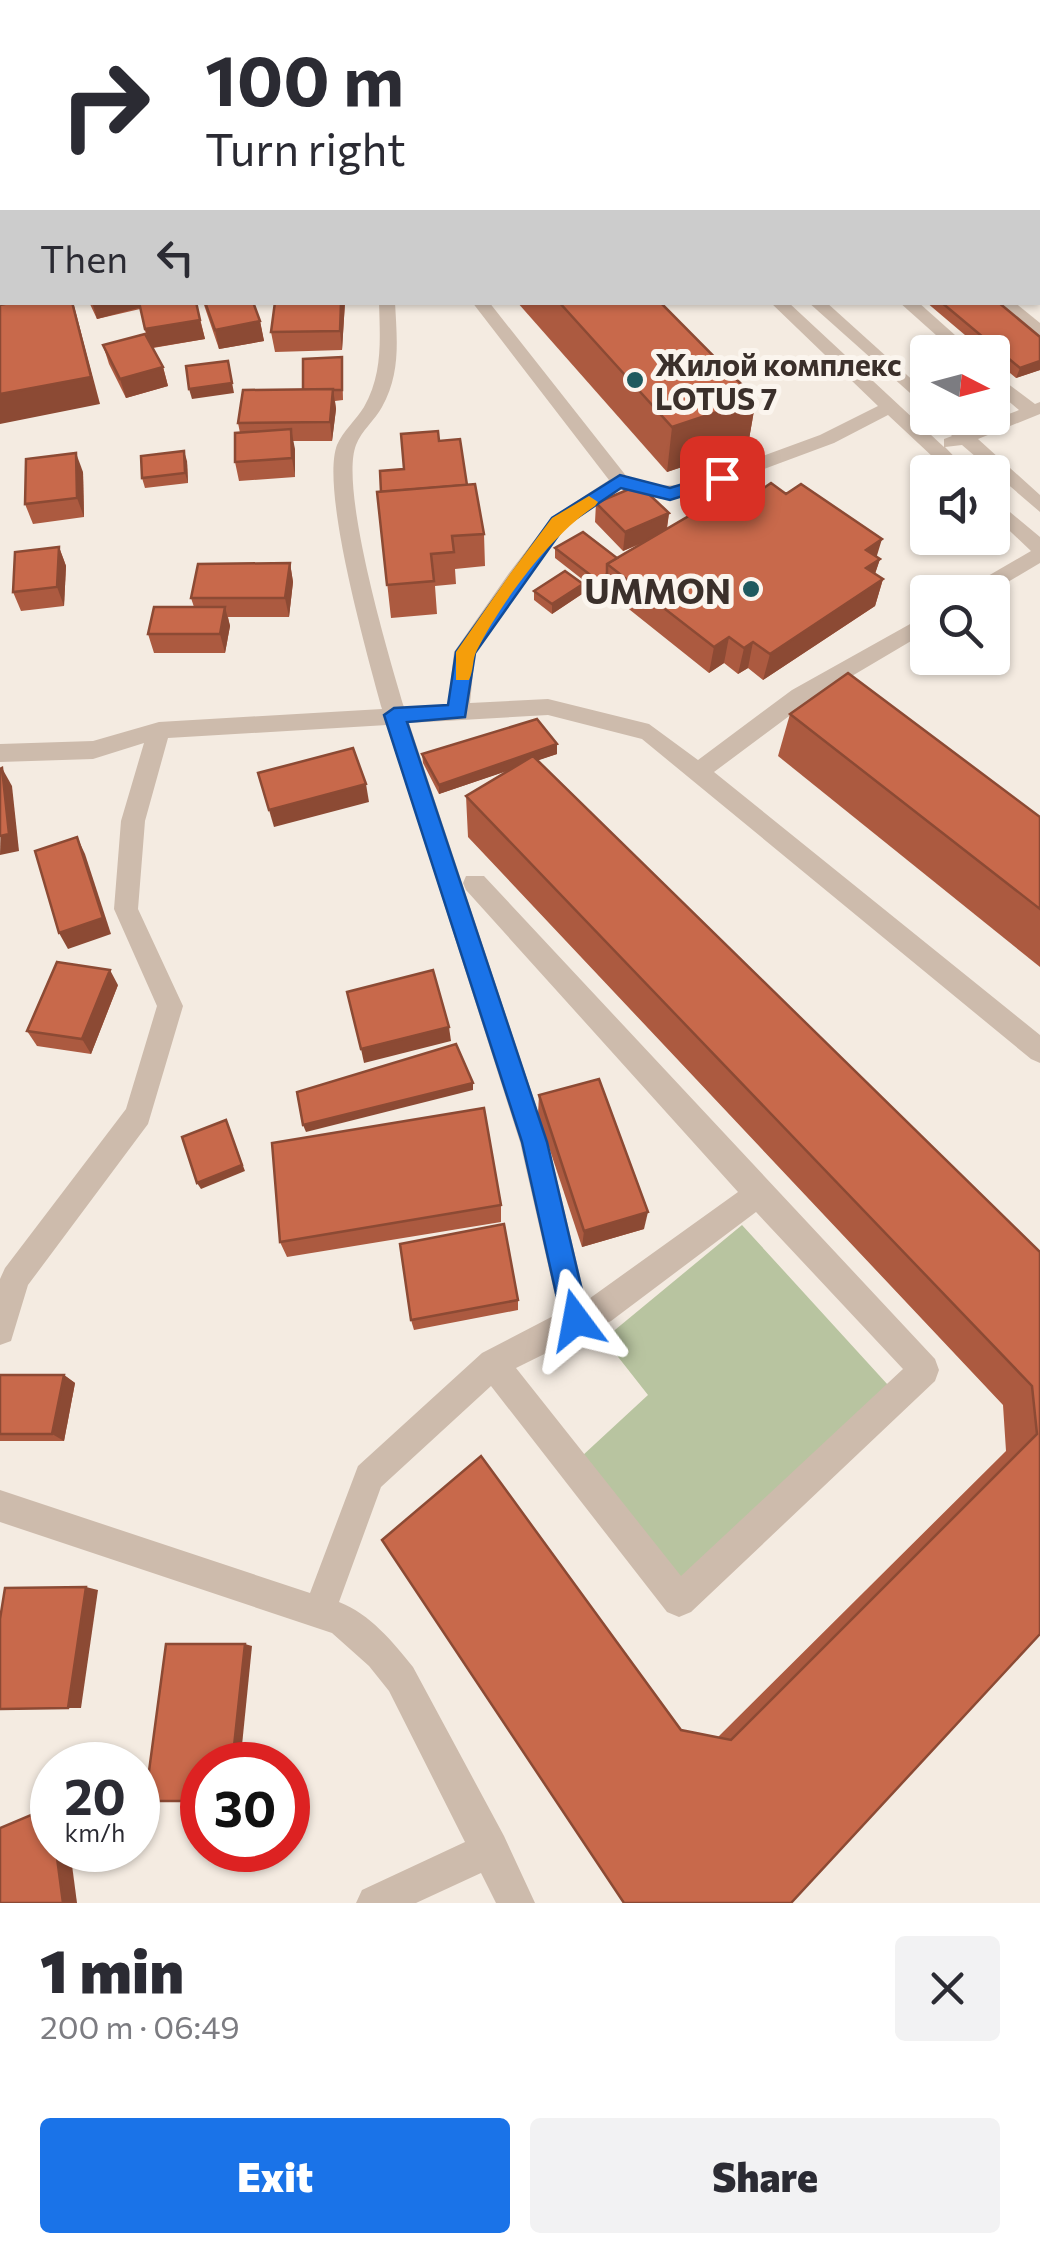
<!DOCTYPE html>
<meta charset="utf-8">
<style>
:root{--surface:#fff;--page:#f2f2f3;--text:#2b2b33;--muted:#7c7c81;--accent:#1a73e8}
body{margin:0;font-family:Commissioner,sans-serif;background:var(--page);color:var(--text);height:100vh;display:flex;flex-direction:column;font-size:38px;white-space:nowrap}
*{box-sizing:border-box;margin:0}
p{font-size:32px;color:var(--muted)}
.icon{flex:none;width:55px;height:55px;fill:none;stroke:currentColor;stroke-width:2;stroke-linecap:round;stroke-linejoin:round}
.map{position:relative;height:1903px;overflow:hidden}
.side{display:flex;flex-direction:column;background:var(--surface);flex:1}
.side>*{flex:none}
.banner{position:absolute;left:0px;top:0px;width:1040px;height:305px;box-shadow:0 2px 8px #0004;background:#fff;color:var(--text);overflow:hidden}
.needle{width:65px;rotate:96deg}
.fabs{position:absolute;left:910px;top:335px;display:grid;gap:20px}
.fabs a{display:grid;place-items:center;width:100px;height:100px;border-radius:10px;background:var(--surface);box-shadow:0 2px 8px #0004;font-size:50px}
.speed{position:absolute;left:30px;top:1742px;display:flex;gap:20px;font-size:50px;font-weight:700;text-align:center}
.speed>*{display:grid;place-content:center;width:130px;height:130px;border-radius:50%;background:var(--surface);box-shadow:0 2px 8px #0004;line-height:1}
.speed small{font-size:25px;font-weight:400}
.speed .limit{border:15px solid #d22;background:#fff;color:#111}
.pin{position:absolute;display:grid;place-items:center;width:85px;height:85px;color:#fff;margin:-42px;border-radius:20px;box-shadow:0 5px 15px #0006}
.me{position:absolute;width:110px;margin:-55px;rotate:347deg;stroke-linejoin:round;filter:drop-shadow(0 0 8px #0008)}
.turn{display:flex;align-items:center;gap:35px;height:210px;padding:0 40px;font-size:45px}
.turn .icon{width:130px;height:130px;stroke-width:2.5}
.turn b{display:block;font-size:70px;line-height:85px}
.then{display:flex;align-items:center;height:95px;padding:0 40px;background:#0003;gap:20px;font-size:38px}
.round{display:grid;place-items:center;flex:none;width:105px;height:105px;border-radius:10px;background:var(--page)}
.head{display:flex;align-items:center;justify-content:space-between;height:170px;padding:0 40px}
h1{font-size:60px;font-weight:800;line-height:75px}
.button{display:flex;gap:20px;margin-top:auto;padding:20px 40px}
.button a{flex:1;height:115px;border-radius:10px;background:var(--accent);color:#fff;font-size:40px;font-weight:800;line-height:115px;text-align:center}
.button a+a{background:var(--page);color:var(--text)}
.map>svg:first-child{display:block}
.green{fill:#b8c4a0}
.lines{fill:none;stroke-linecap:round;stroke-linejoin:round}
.minor{fill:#cdbbac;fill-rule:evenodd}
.wall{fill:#ac5a40}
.shaded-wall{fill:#8c4a34}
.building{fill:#c8694b;stroke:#8c4a34;stroke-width:2.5}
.route{fill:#1a73e8;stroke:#114b97;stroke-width:2.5}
.slow{fill:#f59e0b}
.poi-dot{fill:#1f5a5e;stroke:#fbf5ee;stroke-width:4}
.labels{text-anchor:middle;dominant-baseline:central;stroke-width:10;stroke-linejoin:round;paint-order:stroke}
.far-poi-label{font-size:30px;font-weight:bold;fill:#3b302b;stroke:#fbf5ee;text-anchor:start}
.poi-label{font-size:35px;font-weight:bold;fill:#3b302b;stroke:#fbf5ee;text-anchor:end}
</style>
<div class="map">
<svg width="1040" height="1903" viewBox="0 0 1040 1903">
<rect width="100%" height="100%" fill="#f4ebe1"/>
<polygon class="green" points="742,1225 888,1385 682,1581 582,1456 648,1395 604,1339"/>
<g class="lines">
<g class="minor">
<polygon points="110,0 127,0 128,2 111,2"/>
<polygon points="335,0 348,0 349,2 336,2"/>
<polygon points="468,0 481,0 482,2 469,2"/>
<polygon points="497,0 510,0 511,2 498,2"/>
<rect x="0" y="70" width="2" height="9"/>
<polygon points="1038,223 1040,224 1040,234 1038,233"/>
<rect x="0" y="292" width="2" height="10"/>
<path d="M379,302H395C397,340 401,373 382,407C375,420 361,431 356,445C339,489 389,657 404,707L448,705L454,652L509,573L552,517L609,480L472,302H489L627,477L653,486L684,485L820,435L878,406L770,302H788L944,447V439L952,436L934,418H953L967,430L1019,410L992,387V372L1035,404L1040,402V414L978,439L1040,495V512L962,445L945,447L969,472H949L888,415L834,443L694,495L661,499L621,489L566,527L523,583L475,653L470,703L548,699L649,724L698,760L792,690L928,614V631L808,702L714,772L1040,1035V1063L1031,1059L642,739L548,715L409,723L548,1142L586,1301L738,1192L466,890L463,883L466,876H484L935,1359L939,1370L935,1381L691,1612L679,1617L667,1612L491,1386L381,1487L339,1602C370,1614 393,1642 413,1667L504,1836L535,1903H496L481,1873L416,1903H356L362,1890L465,1842L389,1691L369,1666L332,1633L0,1522V1490L310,1593L358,1466L482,1353L559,1313L520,1142L387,725L168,738L145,821L138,909L183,1006L148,1124L28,1285L11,1341L0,1345V1279L5,1268L126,1109L157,1006L114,909L121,821L144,743L93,759L0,762V744L93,741L159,722L382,709C368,657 320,490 337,445C343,431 356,420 364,407C383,373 380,340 379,302ZM756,1212L903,1369L681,1576L516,1368L611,1321Z"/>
<polygon points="808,302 826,302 928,394 928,409"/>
<polygon points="899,302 918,302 974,352 955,352"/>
<polygon points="995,302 1014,302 1040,323 1040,337"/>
<polygon points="992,497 1040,537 1040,563 991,592 966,592 969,587 1031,551 992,514"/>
</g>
</g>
<g class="wall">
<polygon points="0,0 2,2 2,49 0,47"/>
<polygon points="197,0 228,0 223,2 203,2"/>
<polygon points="1038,124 1040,125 1040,206 1038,206"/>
<polygon points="89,302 196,302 205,339 153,348 163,367 168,386 126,398 109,364 103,345 147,338 140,309 97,319"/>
<polygon points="203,302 253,302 260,321 264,341 219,349"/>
<polygon points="275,302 345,302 342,350 275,352 271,332"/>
<polygon points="517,302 660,302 756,399 748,445 667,472"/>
<polygon points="926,302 998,302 1040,337 1040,370 1016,378 992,358 992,352 985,352"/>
<polygon points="342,357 343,400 335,401 336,409 332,441 293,441 295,477 239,481 235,462 240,433 238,423 303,390"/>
<polygon points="439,441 467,485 484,534 485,566 455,569 456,584 435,586 437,614 391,618 377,492 381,492"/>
<polygon points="187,461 188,483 145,488 142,478"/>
<polygon points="83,472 84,517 33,524 25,504"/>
<polygon points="758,492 880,559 875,574 883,579 875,606 763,680 748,668 738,674 724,663 709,673 605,590 606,584 596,590 555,558 555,548 617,558 645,542 623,551 595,522 596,503 669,513 667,529"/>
<polygon points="59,547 66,566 64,606 21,611 13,592"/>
<polygon points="290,563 293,582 289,617 228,617 230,626 225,653 154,653 148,634 194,607 191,598"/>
<polygon points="583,584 582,594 552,614 534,600 534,591"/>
<polygon points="790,714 1040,817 1040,967 778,756"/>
<polygon points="557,744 557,754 538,760 1040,1252 1040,1634 791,1903 681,1730 718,1737 1006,1451 1003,1405 468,837 466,796 509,770 439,794 423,763 422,754"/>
<polygon points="118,985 91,1054 37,1046 27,1031"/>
<polygon points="539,1095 644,1229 582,1247 538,1114"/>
<polygon points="501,1205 501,1222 287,1257 280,1242"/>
<polygon points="518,1300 518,1310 414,1330 411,1320"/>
<polygon points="0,1375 64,1375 75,1383 64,1441 0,1441"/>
</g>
<g class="shaded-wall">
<polygon points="950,0 978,0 975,2 948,2"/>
<polygon points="73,302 100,404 0,424 0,394"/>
<polygon points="92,302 160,302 97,319"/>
<polygon points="341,302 345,302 342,350 340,331"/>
<polygon points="200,320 205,339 150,348 145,329"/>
<polygon points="260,321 264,341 219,349 215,330"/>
<polygon points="228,361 234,393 192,399 189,389"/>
<polygon points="1040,361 1040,370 1016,378 1020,368"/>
<polygon points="163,367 168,386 126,398 120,379"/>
<polygon points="333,389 336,409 332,441 330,422"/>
<polygon points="756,399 748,445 667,472 672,427"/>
<polygon points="291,429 295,449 295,477 292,458"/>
<polygon points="184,451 187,461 188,483 185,473"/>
<polygon points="76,453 83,472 84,517 77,498"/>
<polygon points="669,513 666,532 623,551 625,532"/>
<polygon points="882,539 875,562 880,559 871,585 858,594 866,550"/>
<polygon points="59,547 66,566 64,606 57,587"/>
<polygon points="290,563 293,582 289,617 285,598"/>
<polygon points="607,574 606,584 596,590 597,580"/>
<polygon points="883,579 875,606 763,680 770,654"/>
<polygon points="583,584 582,594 552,614 552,604"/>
<polygon points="225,607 230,626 225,653 220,634"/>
<polygon points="729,637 724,663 709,673 714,647"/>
<polygon points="753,642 748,668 738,674 744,648"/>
<polygon points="557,744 557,754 439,794 439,785"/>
<polygon points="2,768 12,786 19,851 0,855"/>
<polygon points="366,784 369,802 274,827 269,810"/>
<polygon points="77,837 85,854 111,934 68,949 59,933"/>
<polygon points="110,970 118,985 91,1054 82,1039"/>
<polygon points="449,1027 451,1041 364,1063 361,1049"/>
<polygon points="473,1083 473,1090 306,1132 303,1125"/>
<polygon points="226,1120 245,1171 201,1189 197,1183"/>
<polygon points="648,1212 644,1229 582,1247 584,1231"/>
<polygon points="64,1375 75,1383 64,1441 52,1434"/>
<polygon points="86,1587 98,1590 81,1708 68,1708"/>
<polygon points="245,1644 252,1646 240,1765 232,1765"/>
<polygon points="56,1850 70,1850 77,1903 63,1903"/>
</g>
<g class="building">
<polygon points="0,0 65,0 69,2 2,2 2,17 0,16"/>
<polygon points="294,0 314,0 316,2 280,2"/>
<polygon points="346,0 411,0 413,2 348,2"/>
<polygon points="618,0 705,0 702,2 615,2"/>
<polygon points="890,0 950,0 948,2 887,2"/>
<polygon points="1038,124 1040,125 1040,157 1038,156"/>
<polygon points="2,212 2,236 0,236 0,213"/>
<polygon points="1038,271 1040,272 1040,287 1038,286"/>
<polygon points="14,302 72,302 91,377 0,394 0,305"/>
<polygon points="139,302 196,302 200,320 145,329"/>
<polygon points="205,302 253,302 260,321 215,330"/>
<polygon points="275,302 341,302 340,331 271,332"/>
<polygon points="559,302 660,302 756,399 672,427"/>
<polygon points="941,302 998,302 1040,337 1040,361 1020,368"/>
<polygon points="145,334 163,367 120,379 103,345"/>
<polygon points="342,357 342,390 303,390 303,359"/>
<polygon points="228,361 232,383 189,389 186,366"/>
<polygon points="333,389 330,422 238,423 243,390"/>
<polygon points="291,429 292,458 235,462 235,433"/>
<polygon points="438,431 439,441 460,439 467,485 381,492 380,471 404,469 401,434"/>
<polygon points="184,451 185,473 142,478 141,456"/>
<polygon points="76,453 77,498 25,504 26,459"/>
<polygon points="745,483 758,492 771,483 786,494 801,484 882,539 866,550 880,559 866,568 883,579 770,654 753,642 744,648 729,637 714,647 607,564"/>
<polygon points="475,484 484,534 452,536 454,552 431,554 434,581 387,585 377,492"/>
<polygon points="639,485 669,513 625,532 596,503"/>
<polygon points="583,532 617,558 607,564 607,574 597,580 555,548"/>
<polygon points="59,547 57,587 13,592 15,552"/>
<polygon points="290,563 285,598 191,598 198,564"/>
<polygon points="565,571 583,584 552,604 534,591"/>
<polygon points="154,607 225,607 220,634 148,634"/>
<polygon points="848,673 1040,817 1040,909 790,714"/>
<polygon points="537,719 557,744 439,785 422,754"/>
<polygon points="353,748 366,784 269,810 258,773"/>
<polygon points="533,756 1040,1252 1040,1634 791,1903 624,1903 382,1540 481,1456 681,1730 731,1740 1037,1434 1032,1386 466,796"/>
<polygon points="2,768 9,834 0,836 0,769"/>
<polygon points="77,837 103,918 59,933 35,851"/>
<polygon points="57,962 110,970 82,1039 27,1031"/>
<polygon points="433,970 449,1027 361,1049 347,992"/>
<polygon points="456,1044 473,1083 303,1125 297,1092"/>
<polygon points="599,1079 648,1212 584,1231 539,1095"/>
<polygon points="484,1108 501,1205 280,1242 272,1143"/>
<polygon points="226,1120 242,1165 197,1183 182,1137"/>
<polygon points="504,1224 518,1300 411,1320 400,1244"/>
<polygon points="0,1375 64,1375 52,1434 0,1434"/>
<polygon points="86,1587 68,1708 0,1709 0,1619 5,1588"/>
<polygon points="166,1644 245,1644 232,1765 202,1765 202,1801 145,1801"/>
<polygon points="50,1807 52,1826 52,1850 56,1850 63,1903 0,1903 0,1828"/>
</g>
<polygon class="route" points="722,472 730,478 728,482 670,500 621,488 565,526 475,653 465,717 407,722 547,1142 589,1320 585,1330 576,1333 566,1330 562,1320 522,1142 384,715 394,708 448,705 456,652 552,518 620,475 670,488"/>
<path class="slow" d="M589,496L598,502L595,506C550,536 502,601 477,650C472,659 474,670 469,680H456V652L510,574L552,518Z"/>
<g class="poi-dot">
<circle cx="635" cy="380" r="10"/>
<circle cx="751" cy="589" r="10"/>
</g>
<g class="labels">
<g class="far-poi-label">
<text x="655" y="363">Жилой комплекс<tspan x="655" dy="34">LOTUS 7</tspan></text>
</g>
<g class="poi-label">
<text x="731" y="589">UMMON</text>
</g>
</g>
</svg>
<div class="fabs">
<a><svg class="needle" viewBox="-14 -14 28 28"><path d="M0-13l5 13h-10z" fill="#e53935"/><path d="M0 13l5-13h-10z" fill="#7c7c81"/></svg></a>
<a><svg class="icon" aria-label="sound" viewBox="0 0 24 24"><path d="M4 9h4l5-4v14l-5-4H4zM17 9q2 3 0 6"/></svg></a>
<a><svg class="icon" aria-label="search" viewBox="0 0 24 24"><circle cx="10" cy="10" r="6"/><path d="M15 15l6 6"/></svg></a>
</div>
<div class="speed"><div>20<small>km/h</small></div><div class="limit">30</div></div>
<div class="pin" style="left:722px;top:478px;background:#d93025"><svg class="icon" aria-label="arrive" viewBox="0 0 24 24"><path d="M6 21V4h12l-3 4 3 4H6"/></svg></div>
<svg class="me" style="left:576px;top:1320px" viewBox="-20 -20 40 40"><path d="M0-17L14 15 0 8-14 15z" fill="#1a73e8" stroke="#fff" stroke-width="4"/></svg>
<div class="banner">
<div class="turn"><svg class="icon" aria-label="right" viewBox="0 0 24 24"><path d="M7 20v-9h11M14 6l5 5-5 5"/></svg><div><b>100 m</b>Turn right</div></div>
<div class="then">Then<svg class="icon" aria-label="left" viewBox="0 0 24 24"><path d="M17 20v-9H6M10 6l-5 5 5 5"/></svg></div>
</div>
</div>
<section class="side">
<div class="head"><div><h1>1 min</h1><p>200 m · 06:49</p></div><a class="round"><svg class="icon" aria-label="close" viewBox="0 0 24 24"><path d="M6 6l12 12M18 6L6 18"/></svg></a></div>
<div class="button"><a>Exit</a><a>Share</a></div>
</section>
